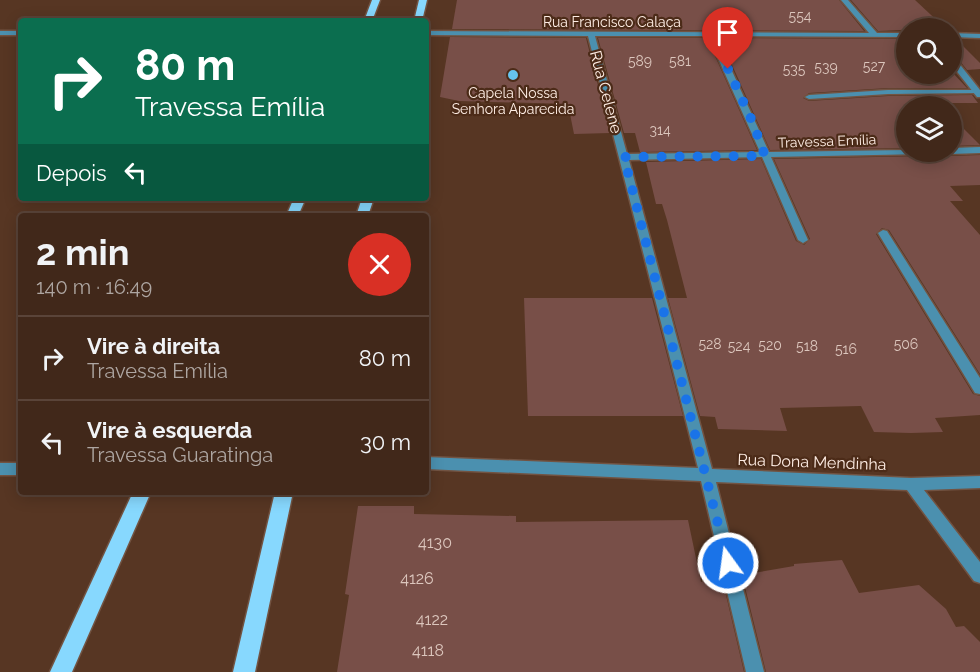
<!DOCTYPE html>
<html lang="pt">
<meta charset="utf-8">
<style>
:root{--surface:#41281a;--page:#4c3427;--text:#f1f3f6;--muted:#aea6a2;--line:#5a4439}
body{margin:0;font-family:Raleway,sans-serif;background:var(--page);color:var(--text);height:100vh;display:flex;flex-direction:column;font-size:22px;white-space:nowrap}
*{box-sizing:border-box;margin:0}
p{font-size:20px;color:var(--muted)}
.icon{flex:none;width:33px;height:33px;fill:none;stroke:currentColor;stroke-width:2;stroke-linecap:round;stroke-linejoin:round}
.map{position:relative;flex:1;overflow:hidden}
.panel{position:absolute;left:18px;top:213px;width:411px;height:282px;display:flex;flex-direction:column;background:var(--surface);border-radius:6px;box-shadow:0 3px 15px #0003,0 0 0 2px var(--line)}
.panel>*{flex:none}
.banner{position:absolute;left:18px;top:18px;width:411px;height:183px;border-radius:6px;box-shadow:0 3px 15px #0003,0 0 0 2px var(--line);background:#0b6e4f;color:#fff;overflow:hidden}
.tools{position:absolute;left:896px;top:18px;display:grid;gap:12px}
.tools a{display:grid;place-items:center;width:66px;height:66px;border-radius:50%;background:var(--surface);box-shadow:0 3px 15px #0003,0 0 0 2px var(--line);font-size:30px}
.pin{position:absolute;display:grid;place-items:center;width:51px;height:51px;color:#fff;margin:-62px -26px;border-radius:50% 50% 50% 0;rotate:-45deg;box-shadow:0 0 6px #0007}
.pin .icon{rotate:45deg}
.me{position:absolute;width:66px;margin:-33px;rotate:346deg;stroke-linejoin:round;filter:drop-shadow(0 0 4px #0008)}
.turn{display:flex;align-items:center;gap:21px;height:126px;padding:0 18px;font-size:27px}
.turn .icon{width:78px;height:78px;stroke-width:2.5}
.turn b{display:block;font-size:42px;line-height:51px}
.then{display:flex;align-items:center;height:57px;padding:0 18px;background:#0003;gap:12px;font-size:22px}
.round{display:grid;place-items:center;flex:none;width:63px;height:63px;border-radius:32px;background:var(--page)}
.head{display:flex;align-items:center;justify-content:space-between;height:102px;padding:0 18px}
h1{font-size:36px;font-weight:700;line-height:45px}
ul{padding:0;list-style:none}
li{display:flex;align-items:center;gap:18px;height:84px;padding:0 18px;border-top:2px solid var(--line)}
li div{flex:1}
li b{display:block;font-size:22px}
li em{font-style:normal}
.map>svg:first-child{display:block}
.building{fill:#784f48}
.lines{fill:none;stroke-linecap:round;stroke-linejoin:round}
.lane-casing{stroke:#725342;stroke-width:3}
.street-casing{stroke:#725342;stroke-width:3}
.primary-casing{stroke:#725342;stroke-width:3}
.lane{fill:#4b90af;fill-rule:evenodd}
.street{fill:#4b90af;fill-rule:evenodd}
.primary{fill:#87d8fe;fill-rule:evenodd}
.route{stroke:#1a73e8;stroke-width:10;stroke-dasharray:0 18}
.poi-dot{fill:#66c4ef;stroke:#4c2b18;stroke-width:2}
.labels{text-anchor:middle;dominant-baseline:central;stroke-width:4.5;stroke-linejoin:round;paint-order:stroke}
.number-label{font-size:14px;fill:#dcc6bd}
.far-street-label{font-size:14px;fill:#feede4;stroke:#4c2b18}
.far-poi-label{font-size:14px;fill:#feede4;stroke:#4c2b18}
.street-label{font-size:16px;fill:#feede4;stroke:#4c2b18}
.near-number-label{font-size:16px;fill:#dcc6bd}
</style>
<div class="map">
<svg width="980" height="672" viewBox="0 0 980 672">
<rect width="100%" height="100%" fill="#573623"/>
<g class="building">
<polygon points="457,0 839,0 864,31 452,29"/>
<polygon points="851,0 915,0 945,28 878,31"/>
<polygon points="450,37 586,38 610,133 574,134 568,104 459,101 440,97"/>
<polygon points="598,38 707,38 757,150 640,152 635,133 624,133"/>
<polygon points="720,38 906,39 906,74 951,74 951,71 967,88 888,88 809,93 803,98 809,101 888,96 972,95 978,103 938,103 941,106 906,106 906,148 770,150"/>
<polygon points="951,39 956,39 980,63 980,69 967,70 956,56 951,55"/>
<polygon points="951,116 980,145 951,146"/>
<polygon points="929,152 945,152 951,156 980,155 980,185 950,186 963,201 950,201 980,235 980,374 889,230 882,228 876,234 973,394 980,396 980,415 935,418 943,432 911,433 874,432 861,406 780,408 787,431 718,429 715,417 700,416 668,298 687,298 667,220 662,204 656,204 646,162 761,159 796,241 804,245 810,239 774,159 926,156"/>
<polygon points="524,298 652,298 683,416 528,416"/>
<polygon points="358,506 414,506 414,514 516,516 516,522 688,520 701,582 722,578 744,672 337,672 349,595 345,594"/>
<polygon points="842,560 859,593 919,585 946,609 956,627 964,626 980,642 980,672 766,672 742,575 794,566 794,564"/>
</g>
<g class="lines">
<g class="lane-casing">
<g id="lane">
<polygon points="888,90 980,90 980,93 888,94 809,99 805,97 809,95"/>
<polygon points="883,230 887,231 980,378 980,394 975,393 878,233"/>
</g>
</g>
<g class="street-casing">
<g id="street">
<path d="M841,0H848L877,33H906V37L716,36L769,152L906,150V152H927L926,154L771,157L808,240L803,243L798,240L762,157L629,160L712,469L911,478L980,476V488L924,490L980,562V583L974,581L907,490L716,482L764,672H746L701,481L426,469V457L698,468L588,36L426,35V31L869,33ZM595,36H708L760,152L627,154Z"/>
<rect x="0" y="31" width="21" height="4"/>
<polygon points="951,33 980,34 980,38 951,37"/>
<polygon points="951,57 954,57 980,90 980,97 977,97 951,64"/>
<polygon points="980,147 980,153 951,154 947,152 951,152 951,148"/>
<rect x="0" y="463" width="21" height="12"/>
</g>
</g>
<g class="primary-casing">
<g id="primary">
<polygon points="372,0 380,0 372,21 364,21"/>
<polygon points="419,0 427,0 422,21 414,21"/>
<polygon points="294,198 306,198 298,216 286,216"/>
<polygon points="362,198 374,198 368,216 356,216"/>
<polygon points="133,492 151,492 72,672 50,672"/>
<polygon points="275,492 293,492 255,672 233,672"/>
</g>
</g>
<use href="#lane" class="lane"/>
<use href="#street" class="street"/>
<use href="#primary" class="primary"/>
</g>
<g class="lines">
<polyline class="route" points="728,69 753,123 765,156 624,157 728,563"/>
</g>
<circle class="poi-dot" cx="513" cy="75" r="6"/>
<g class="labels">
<g class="number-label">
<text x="800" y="16">554</text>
<text x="640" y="61">589</text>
<text x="680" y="61">581</text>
<text x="874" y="66">527</text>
<text x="826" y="67">539</text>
<text x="794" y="69">535</text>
<text x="660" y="130">314</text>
<text x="710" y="344">528</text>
<text x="906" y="344">506</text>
<text x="770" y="345">520</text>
<text x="739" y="346">524</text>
<text x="807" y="346">518</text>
<text x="846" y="349">516</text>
</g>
<g class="far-street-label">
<text x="612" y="22">Rua Francisco Calaça</text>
<text transform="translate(827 141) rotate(-2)">Travessa Emília</text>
</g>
<g class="far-poi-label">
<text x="513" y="93">Capela Nossa<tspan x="513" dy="16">Senhora Aparecida</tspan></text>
</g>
<g class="street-label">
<text transform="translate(606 92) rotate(75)">Rua Celene</text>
<text transform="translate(812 462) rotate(2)">Rua Dona Mendinha</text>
</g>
<g class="near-number-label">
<text x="435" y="542">4130</text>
<text x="417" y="578">4126</text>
<text x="432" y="619">4122</text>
<text x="428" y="650">4118</text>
</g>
</g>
</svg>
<div class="tools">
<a><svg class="icon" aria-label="search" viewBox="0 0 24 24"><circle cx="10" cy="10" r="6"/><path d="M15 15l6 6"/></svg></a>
<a><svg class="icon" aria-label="layers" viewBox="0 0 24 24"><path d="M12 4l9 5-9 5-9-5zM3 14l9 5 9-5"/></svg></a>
</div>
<div class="pin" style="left:728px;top:69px;background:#d93025"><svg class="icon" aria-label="arrive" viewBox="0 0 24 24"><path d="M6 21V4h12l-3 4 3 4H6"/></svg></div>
<svg class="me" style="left:728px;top:563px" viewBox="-20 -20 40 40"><circle r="17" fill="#1a73e8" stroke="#fff" stroke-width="3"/><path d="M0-11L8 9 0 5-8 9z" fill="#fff"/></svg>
<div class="banner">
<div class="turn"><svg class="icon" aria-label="right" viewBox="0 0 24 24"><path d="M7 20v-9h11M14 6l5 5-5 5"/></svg><div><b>80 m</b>Travessa Emília</div></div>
<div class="then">Depois<svg class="icon" aria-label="left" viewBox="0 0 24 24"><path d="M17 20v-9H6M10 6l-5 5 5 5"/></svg></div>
</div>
<section class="panel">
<div class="head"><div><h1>2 min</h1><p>140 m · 16:49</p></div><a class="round" style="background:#d93025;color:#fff"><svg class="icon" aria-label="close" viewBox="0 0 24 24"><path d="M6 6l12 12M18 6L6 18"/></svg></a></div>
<ul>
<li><svg class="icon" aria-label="right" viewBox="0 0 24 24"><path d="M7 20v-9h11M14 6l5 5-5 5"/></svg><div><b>Vire à direita</b><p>Travessa Emília</p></div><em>80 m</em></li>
<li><svg class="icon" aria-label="left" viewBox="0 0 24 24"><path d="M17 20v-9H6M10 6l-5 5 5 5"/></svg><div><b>Vire à esquerda</b><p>Travessa Guaratinga</p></div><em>30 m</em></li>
</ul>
</section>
</div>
